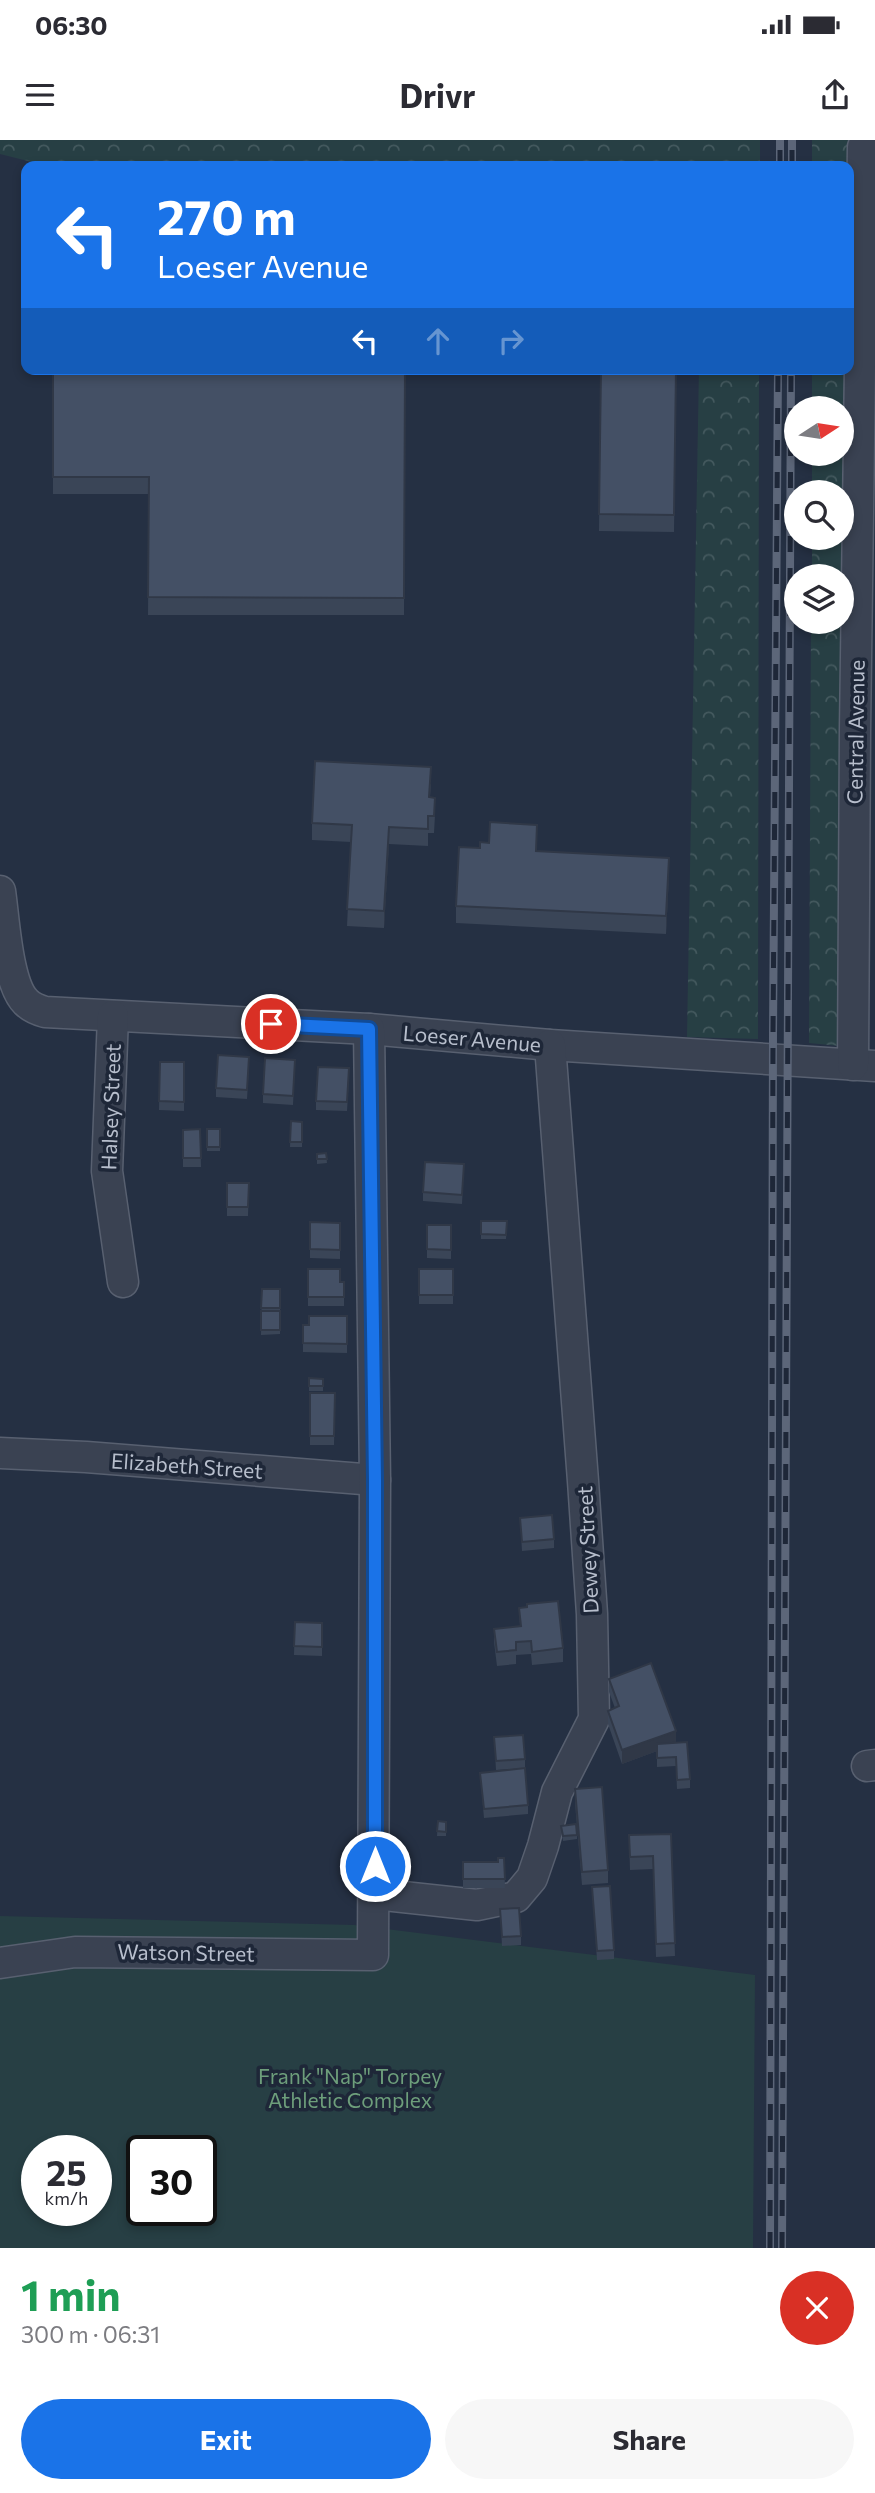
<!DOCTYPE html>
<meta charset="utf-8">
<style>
:root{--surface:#fff;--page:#f7f7f7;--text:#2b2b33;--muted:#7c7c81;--accent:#1a73e8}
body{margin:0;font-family:Commissioner,sans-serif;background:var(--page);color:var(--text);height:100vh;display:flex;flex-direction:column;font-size:26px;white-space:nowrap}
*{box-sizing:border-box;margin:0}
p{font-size:23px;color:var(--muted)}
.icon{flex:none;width:38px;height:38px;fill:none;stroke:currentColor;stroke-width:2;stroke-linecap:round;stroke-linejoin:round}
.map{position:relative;height:2108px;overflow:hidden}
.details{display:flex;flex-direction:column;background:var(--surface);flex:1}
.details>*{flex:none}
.top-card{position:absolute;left:21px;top:21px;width:833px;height:214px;border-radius:14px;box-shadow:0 4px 10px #0003;background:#1a73e8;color:#fff;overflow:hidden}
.needle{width:46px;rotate:78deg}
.fabs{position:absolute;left:784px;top:256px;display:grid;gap:14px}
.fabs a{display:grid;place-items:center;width:70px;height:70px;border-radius:50%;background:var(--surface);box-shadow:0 4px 10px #0003;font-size:35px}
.speed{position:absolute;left:21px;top:1995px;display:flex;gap:14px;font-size:35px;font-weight:700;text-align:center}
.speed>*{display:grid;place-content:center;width:91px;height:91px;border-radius:50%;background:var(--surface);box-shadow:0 4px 10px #0003;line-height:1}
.speed small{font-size:18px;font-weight:400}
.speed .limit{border:4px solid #111;border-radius:10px;background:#fff;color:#111}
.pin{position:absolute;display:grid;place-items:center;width:60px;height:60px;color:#fff;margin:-30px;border:4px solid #fff;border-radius:50%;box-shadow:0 2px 7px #0007}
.me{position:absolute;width:77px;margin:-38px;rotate:0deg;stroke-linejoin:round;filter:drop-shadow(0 0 5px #0008)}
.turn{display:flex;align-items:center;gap:24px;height:147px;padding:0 21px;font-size:32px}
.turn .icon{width:91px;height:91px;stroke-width:2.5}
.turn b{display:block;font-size:49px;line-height:60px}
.lanes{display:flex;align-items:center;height:66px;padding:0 21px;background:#0003;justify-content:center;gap:35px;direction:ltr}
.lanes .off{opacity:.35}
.round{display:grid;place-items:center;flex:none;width:74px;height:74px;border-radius:37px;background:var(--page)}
.overview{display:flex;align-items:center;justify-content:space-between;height:119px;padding:0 21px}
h1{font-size:42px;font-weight:700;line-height:52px;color:#1e9e55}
.button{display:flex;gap:14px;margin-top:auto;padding:14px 21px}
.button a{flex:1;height:80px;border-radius:42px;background:var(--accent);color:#fff;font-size:28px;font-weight:700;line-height:80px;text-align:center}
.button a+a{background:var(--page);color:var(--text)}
.status{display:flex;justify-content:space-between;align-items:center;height:49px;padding:0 35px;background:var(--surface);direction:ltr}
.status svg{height:19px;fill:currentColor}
header{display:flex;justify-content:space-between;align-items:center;height:91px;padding:0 21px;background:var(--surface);font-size:32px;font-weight:700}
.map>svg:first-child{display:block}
.forest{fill:url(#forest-crowns)}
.green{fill:#273f44;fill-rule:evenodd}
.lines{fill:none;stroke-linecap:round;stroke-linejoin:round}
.minor-casing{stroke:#586070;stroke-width:33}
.minor{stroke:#3a4252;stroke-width:30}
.rail-casing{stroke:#5c6679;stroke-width:8}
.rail{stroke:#1e2738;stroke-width:5;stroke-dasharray:16;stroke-linecap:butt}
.wall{fill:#3a4557}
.shaded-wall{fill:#303847}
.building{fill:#445065;stroke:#303847;stroke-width:2}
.route-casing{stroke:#114b97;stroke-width:18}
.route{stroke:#1a73e8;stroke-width:12}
.labels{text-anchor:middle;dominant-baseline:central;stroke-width:7;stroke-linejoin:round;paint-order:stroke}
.street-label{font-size:21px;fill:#b7becc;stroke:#1e2738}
.park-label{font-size:21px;fill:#6d9e7b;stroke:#1e2738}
</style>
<div class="status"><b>06:30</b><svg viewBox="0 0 49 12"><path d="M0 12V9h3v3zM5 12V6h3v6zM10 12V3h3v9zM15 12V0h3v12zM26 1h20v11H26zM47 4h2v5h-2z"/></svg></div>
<header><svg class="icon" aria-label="menu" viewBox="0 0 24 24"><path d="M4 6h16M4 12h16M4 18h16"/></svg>Drivr<svg class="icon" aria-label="share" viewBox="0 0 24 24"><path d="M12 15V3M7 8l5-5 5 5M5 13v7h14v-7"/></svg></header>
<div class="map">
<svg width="875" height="2108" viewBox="0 0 875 2108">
<defs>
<pattern id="forest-crowns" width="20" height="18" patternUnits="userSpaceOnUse" patternTransform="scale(1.75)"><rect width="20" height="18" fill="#273f44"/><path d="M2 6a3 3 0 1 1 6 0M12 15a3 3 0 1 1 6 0" fill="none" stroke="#44595e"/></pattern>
</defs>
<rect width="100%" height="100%" fill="#253043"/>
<g class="forest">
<polygon points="0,0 760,0 760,26 48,26 0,14"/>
<polygon points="812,0 875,0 849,26 812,26"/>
<polygon points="699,229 759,229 758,899 687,897"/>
<polygon points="812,229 847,229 840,906 809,903 811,481 842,481 842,436 812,436 812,397 842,397 842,352 812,352 812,313 842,313 842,268 812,268"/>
</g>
<path class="green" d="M0,1776L354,1785L755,1835L753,2108H0ZM37,2011H96V2070H37ZM142,2011H201V2070H142Z"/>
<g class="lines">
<g class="minor-casing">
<g id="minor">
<path d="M0,751C4,777 7,844 26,862C32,868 38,870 45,872L369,889L550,905L875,926"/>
<polyline points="113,876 107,1031 123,1142"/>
<polyline points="853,925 855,591 863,7"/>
<polyline points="0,1313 86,1317 375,1340"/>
<polyline points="867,1626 875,1625"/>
<polyline points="375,1754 477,1765 516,1757 532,1738 543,1706 557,1652 594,1579 592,1474 583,1341 550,905"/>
<polyline points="0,1823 75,1812 373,1815 375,1340 369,889"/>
</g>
</g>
<use href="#minor" class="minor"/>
<g class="rail-casing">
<g id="rail">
<polyline points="780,26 780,0"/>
<polyline points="792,26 792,0"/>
<polyline points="770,2108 773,894 778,229"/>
<polyline points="782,2108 791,229"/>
</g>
</g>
<use href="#rail" class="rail"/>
</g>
<g class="wall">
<polygon points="53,229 405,229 404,475 148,475 149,354 53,354"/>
<polygon points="601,229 676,229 674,392 599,391"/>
<polygon points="431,644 430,657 435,675 434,693 428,693 428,706 389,704 384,788 347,786 351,702 312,700 312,683"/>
<polygon points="489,703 669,735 666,794 456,783 456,766 480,708"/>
<polygon points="295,920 293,965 263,963 263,954"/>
<polygon points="160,922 184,922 184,971 159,970"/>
<polygon points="249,926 247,959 216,957 216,948"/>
<polygon points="349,937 347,971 316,970 316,961"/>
<polygon points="291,981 302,982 302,1007 290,1007"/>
<polygon points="200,989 201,1027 183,1027 183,990"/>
<rect x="207" y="989" width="13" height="22"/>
<polygon points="326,1013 327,1023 317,1024 317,1018"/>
<polygon points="464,1024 462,1064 423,1061 423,1052"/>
<polygon points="249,1043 248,1076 227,1076 227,1067"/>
<polygon points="481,1081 507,1081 506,1099 481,1099"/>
<polygon points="310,1082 340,1083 340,1119 310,1118"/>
<polygon points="427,1085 451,1085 451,1119 427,1118"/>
<polygon points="308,1129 340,1142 344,1142 344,1166 308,1166"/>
<rect x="419" y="1129" width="34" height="35"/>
<polygon points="262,1149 280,1149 280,1194 261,1195"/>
<polygon points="347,1176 347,1213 303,1212 303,1185 309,1185"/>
<polygon points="309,1238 323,1239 323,1251 309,1251"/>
<polygon points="310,1253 335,1253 334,1305 310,1305"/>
<polygon points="520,1378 554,1399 554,1408 522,1411"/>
<polygon points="519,1468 563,1508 563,1522 532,1525 531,1514 516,1515 516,1524 497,1526 494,1502 494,1489 520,1487"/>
<polygon points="295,1482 322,1483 322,1516 294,1515"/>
<polygon points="609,1539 676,1603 690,1639 690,1648 677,1649 676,1626 657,1627 657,1611 622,1624 608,1584 608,1571 615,1568 609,1552"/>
<polygon points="494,1597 525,1619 525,1628 496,1630"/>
<polygon points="480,1633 528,1665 528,1674 484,1678"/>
<polygon points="575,1649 608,1730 608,1743 582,1745 575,1663"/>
<polygon points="438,1681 446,1682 446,1696 437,1696"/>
<polygon points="561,1691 577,1695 577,1699 563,1701"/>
<polygon points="671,1694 675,1816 656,1817 653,1729 630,1730 629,1695"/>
<polygon points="504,1718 505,1748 463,1748 463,1722 498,1722"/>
<polygon points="592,1747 614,1810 614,1819 597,1820"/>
<polygon points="500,1769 521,1796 521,1805 502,1806"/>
</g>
<g class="shaded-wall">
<polygon points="389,687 389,704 384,788 384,771"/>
<polygon points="669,718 669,735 666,794 666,776"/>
<polygon points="676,1591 676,1604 622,1624 622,1610"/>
</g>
<g class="building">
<polygon points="53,229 405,229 404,458 148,457 149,337 53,337"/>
<polygon points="601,229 676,229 674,375 599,374"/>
<polygon points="315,621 431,627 429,657 435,658 434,676 428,676 428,689 389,687 384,771 347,769 352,685 312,683"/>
<polygon points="490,682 537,685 536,711 669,718 666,776 456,766 459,707 480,708 480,702 489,703"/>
<polygon points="218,915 249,917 247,950 216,948"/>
<polygon points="265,918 295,920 293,956 263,954"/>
<polygon points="160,922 184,922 184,962 159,961"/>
<polygon points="318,927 349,928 347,962 316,961"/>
<polygon points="291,981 302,982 302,1002 290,1002"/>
<polygon points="200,989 201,1018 183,1018 183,990"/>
<rect x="207" y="989" width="13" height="18"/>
<polygon points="326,1013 327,1019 317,1019 317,1014"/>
<polygon points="425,1022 464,1024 462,1055 423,1052"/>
<polygon points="227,1043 249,1043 248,1067 227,1067"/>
<polygon points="481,1081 507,1081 506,1095 481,1094"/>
<polygon points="310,1082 340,1083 340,1110 310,1109"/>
<polygon points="427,1085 451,1085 451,1110 427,1109"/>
<polygon points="308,1129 340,1129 340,1142 344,1142 344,1157 308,1157"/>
<rect x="419" y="1129" width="34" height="26"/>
<polygon points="262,1149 280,1149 280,1168 261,1168"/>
<rect x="261" y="1171" width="19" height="19"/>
<polygon points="309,1176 347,1176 347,1204 303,1203 303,1185 309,1185"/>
<polygon points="309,1238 323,1239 323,1246 309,1246"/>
<polygon points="310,1253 335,1253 334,1296 310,1296"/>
<polygon points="552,1375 554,1399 522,1402 520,1378"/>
<polygon points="558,1461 563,1508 532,1512 531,1501 516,1502 516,1510 497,1512 494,1489 521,1486 519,1468 527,1467 527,1464"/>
<polygon points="295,1482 322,1483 322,1507 294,1506"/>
<polygon points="651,1523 676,1591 622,1610 608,1571 619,1566 609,1539"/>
<polygon points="523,1595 525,1619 496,1621 494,1597"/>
<polygon points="687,1602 690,1639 677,1640 676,1617 657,1618 657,1604"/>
<polygon points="525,1628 528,1665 484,1669 480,1633"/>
<polygon points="602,1647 608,1730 582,1732 575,1649"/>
<polygon points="438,1681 446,1682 446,1692 437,1691"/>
<polygon points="576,1684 577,1695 563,1696 561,1686"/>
<polygon points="671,1694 675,1803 656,1804 653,1716 630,1717 629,1695"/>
<polygon points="498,1718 504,1718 505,1739 463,1739 463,1722 498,1722"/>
<polygon points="610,1746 614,1810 597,1811 592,1747"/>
<polygon points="519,1768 521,1796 502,1797 500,1769"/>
</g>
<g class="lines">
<g class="route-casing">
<polyline id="route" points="271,884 369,889 375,1340 375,1726"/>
</g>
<use href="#route" class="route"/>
</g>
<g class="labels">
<g class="street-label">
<text transform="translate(855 592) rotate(-89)">Central Avenue</text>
<text transform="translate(472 898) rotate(5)">Loeser Avenue</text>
<text transform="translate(110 967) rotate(-88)">Halsey Street</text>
<text transform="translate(187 1325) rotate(4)">Elizabeth Street</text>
<text transform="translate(587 1410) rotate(-93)">Dewey Street</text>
<text transform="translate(186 1812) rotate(1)">Watson Street</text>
</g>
<g class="park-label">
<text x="350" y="1935">Frank "Nap" Torpey<tspan x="350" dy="24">Athletic Complex</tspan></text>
</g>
</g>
</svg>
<div class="fabs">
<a><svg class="needle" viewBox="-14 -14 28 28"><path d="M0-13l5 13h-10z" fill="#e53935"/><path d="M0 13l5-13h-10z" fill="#7c7c81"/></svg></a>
<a><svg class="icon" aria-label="search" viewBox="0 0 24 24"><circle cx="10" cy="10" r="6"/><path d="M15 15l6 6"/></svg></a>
<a><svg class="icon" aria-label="layers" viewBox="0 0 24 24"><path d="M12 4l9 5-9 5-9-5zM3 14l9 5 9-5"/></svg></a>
</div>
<div class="speed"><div>25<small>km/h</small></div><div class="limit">30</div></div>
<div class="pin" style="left:271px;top:884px;background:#d93025"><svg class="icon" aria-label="arrive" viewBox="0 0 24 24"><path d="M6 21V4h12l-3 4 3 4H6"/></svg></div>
<svg class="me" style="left:375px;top:1726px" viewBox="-20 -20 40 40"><circle r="17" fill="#1a73e8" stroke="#fff" stroke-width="3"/><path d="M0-11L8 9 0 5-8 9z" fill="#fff"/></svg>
<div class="top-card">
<div class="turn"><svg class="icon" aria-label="left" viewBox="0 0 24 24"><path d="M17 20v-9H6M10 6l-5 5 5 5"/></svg><div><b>270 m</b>Loeser Avenue</div></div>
<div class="lanes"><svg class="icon" aria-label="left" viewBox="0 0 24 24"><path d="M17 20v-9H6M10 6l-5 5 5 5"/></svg><svg class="icon off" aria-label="ahead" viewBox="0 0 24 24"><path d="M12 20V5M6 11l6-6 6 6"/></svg><svg class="icon off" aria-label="right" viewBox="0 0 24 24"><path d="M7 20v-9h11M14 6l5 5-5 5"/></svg></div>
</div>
</div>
<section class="details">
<div class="overview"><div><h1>1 min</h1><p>300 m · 06:31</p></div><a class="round" style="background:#d93025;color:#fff"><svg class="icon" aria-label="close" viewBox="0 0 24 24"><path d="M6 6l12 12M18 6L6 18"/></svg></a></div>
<div class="button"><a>Exit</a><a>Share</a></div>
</section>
